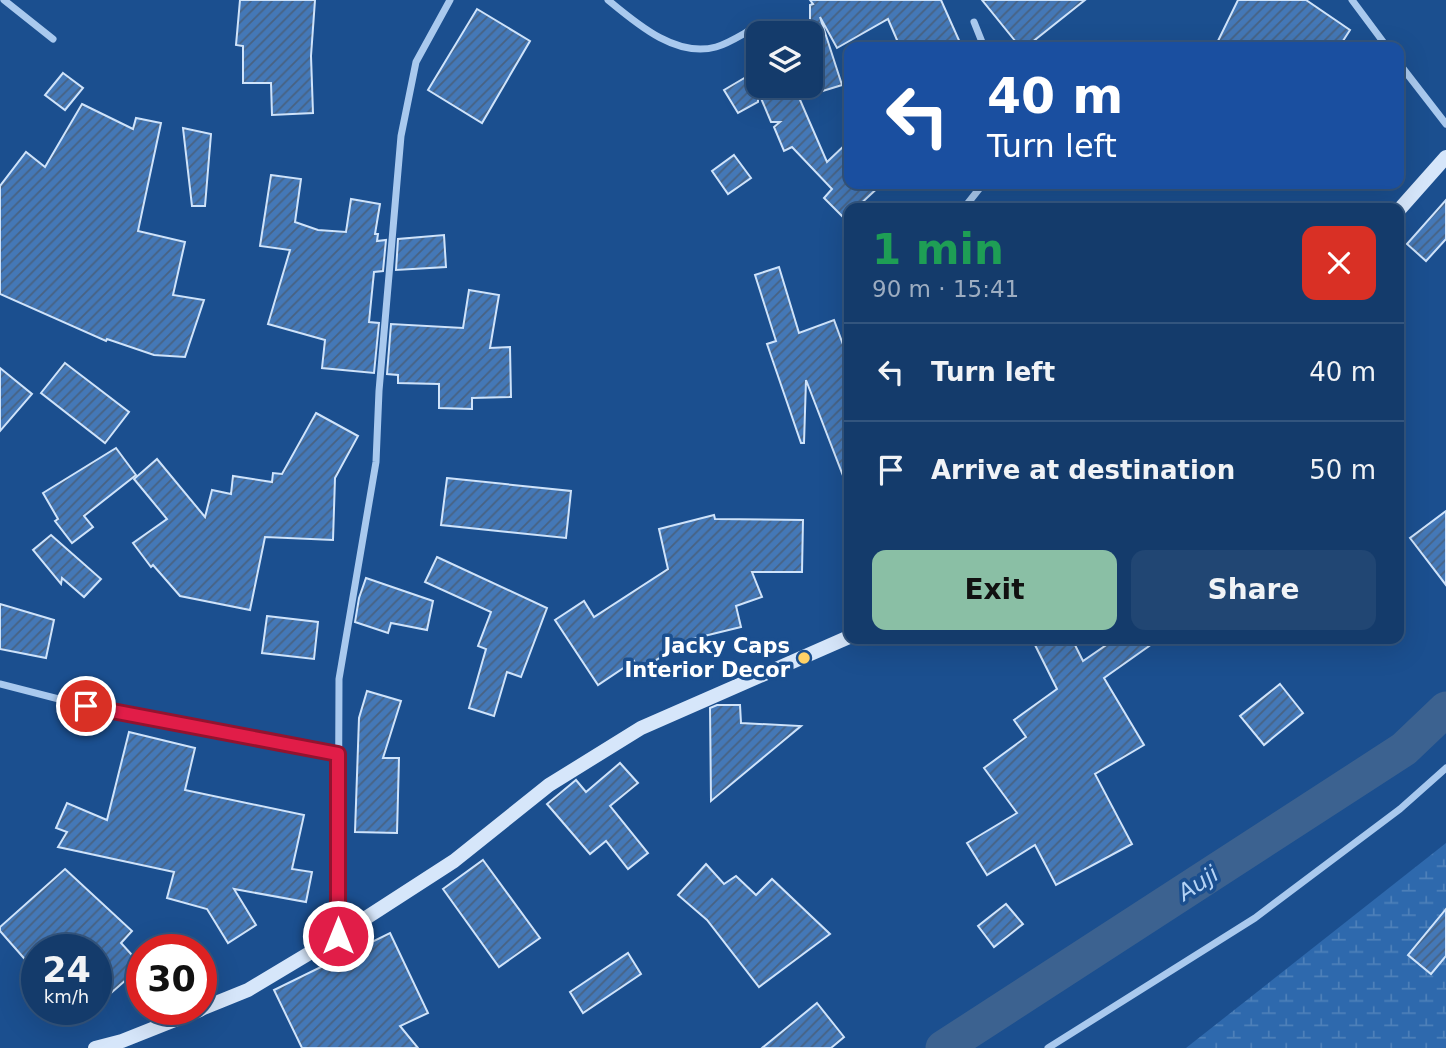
<!DOCTYPE html>
<meta charset="utf-8">
<style>
:root{--surface:#143b6b;--page:#214673;--text:#f1f3f6;--muted:#9dadc1;--line:#33557e;--accent:#8abfa5}
body{margin:0;font-family:"DejaVu Sans",sans-serif;background:var(--page);color:var(--text);height:100vh;display:flex;flex-direction:column;font-size:26px;white-space:nowrap}
*{box-sizing:border-box;margin:0}
p{font-size:23px;color:var(--muted)}
.icon{flex:none;width:38px;height:38px;fill:none;stroke:currentColor;stroke-width:2;stroke-linecap:round;stroke-linejoin:round}
.map{position:relative;flex:1;overflow:hidden}
.panel{position:absolute;left:844px;top:203px;width:560px;height:441px;display:flex;flex-direction:column;background:var(--surface);border-radius:14px;box-shadow:0 7px 28px #0002,0 0 0 2px var(--line)}
.panel>*{flex:none}
.top-card{position:absolute;left:844px;top:42px;width:560px;height:147px;border-radius:14px;box-shadow:0 7px 28px #0002,0 0 0 2px var(--line);background:#1a4fa0;color:#fff;overflow:hidden}
.controls{position:absolute;left:746px;top:21px;display:grid;gap:14px}
.controls a{display:grid;place-items:center;width:77px;height:77px;border-radius:14px;background:var(--surface);box-shadow:0 7px 28px #0002,0 0 0 2px var(--line);font-size:35px}
.speed{position:absolute;left:21px;top:934px;display:flex;gap:14px;font-size:35px;font-weight:700;text-align:center}
.speed>*{display:grid;place-content:center;width:91px;height:91px;border-radius:50%;background:var(--surface);box-shadow:0 7px 28px #0002,0 0 0 2px var(--line);line-height:1}
.speed small{font-size:18px;font-weight:400}
.speed .limit{border:10px solid #d22;background:#fff;color:#111}
.pin{position:absolute;display:grid;place-items:center;width:60px;height:60px;color:#fff;margin:-30px;border:4px solid #fff;border-radius:50%;box-shadow:0 2px 7px #0007}
.me{position:absolute;width:77px;margin:-38px;rotate:0deg;stroke-linejoin:round;filter:drop-shadow(0 0 5px #0008)}
.turn{display:flex;align-items:center;gap:24px;height:147px;padding:0 28px;font-size:32px}
.turn .icon{width:91px;height:91px;stroke-width:2.5}
.turn b{display:block;font-size:49px;line-height:60px}
.round{display:grid;place-items:center;flex:none;width:74px;height:74px;border-radius:14px;background:var(--page)}
.overview{display:flex;align-items:center;justify-content:space-between;height:119px;padding:0 28px}
h1{font-size:42px;font-weight:700;line-height:52px;color:#1e9e55}
.cta{display:flex;gap:14px;margin-top:auto;padding:14px 28px}
.cta a{flex:1;height:80px;border-radius:14px;background:var(--accent);color:#111;font-size:28px;font-weight:700;line-height:80px;text-align:center}
.cta a+a{background:var(--page);color:var(--text)}
ul{padding:0;list-style:none}
li{display:flex;align-items:center;gap:21px;height:98px;padding:0 28px;border-top:2px solid var(--line)}
li div{flex:1}
li b{display:block;font-size:26px}
li em{font-style:normal}
.map>svg:first-child{display:block}
.wetland{fill:url(#wetland-marsh)}
.lines{fill:none;stroke-linecap:round;stroke-linejoin:round}
.canal{stroke:#3c6290;stroke-width:35}
.building{fill:url(#building-hatch);stroke:#cfe3fa;stroke-width:2}
.street{stroke:#a9c9ee;stroke-width:7}
.secondary{stroke:#d6e6fa;stroke-width:14}
.route-casing{stroke:#92132f;stroke-width:18}
.route{stroke:#e11d48;stroke-width:12}
.poi-dot{fill:#ffd166;stroke:#1b4f8f;stroke-width:2.5}
.labels{text-anchor:middle;dominant-baseline:central;stroke-width:7;stroke-linejoin:round;paint-order:stroke}
.poi-label{font-size:21px;font-weight:bold;fill:#fff;stroke:#1b4f8f;text-anchor:end}
.water-label{font-size:23px;font-style:italic;fill:#b5d3f5;stroke:#1b4f8f}
</style>
<div class="map">
<svg width="1446" height="1048" viewBox="0 0 1446 1048">
<defs>
<pattern id="wetland-marsh" width="20" height="14" patternUnits="userSpaceOnUse" patternTransform="scale(1.75)"><rect width="20" height="14" fill="#2e69ad"/><path d="M1 5h8M5 5V1M11 12h8M15 12V8" fill="none" stroke="#4d80b9"/></pattern>
<pattern id="building-hatch" width="6" height="6" patternUnits="userSpaceOnUse" patternTransform="scale(1.75)"><rect width="6" height="6" fill="#4478b7"/><path d="M-1 1l2-2M0 6l6-6M5 7l2-2" fill="none" stroke="#486282"/></pattern>
</defs>
<rect width="100%" height="100%" fill="#1b4f8f"/>
<polygon class="wetland" points="1446,843 1446,1048 1186,1048"/>
<g class="lines">
<polyline class="canal" points="943,1048 1404,749 1446,709"/>
</g>
<g class="building">
<polygon points="240,0 315,0 311,56 313,113 272,115 271,83 243,83 243,46 236,45"/>
<polygon points="810,0 941,0 962,47 900,47 888,19 837,48 820,17 842,85 810,95 810,5 813,4"/>
<polygon points="982,0 1085,0 1026,47 1020,47"/>
<polygon points="1238,0 1306,0 1350,30 1339,47 1215,47"/>
<polygon points="477,9 530,41 482,123 428,90"/>
<polygon points="758,70 758,86 794,86 827,162 849,141 849,184 882,184 856,208 849,208 849,215 845,219 824,198 832,189 792,147 784,151 774,127 780,122 771,122 758,91 758,102 738,113 724,90"/>
<polygon points="63,73 83,88 65,110 45,95"/>
<polygon points="82,104 133,129 136,118 161,123 138,231 185,242 173,295 204,300 185,357 154,355 107,339 106,341 0,294 0,186 26,152 45,167"/>
<polygon points="183,128 211,134 205,206 192,206"/>
<polygon points="734,155 751,178 728,194 712,171"/>
<polygon points="271,175 301,179 295,222 318,230 346,232 351,199 380,204 375,234 378,234 377,241 386,240 383,271 374,272 369,322 379,323 374,373 322,368 325,340 268,324 290,250 260,246"/>
<polygon points="1446,200 1446,239 1426,261 1407,244"/>
<polygon points="444,235 446,267 396,270 398,239"/>
<polygon points="779,267 799,333 834,320 849,361 849,486 847,486 806,380 804,443 801,443 767,344 776,341 755,275"/>
<polygon points="469,290 499,295 490,348 510,347 511,397 472,398 472,409 439,408 439,384 398,383 398,375 387,374 391,324 463,328"/>
<polygon points="65,363 129,412 105,443 41,393"/>
<polygon points="0,368 32,394 0,431"/>
<polygon points="316,413 358,436 335,478 333,540 265,537 250,610 180,596 153,565 151,567 133,543 167,519 134,479 157,459 205,517 212,490 231,494 233,476 272,482 273,473 282,474"/>
<polygon points="116,448 136,475 84,516 93,527 72,543 55,521 58,519 43,493"/>
<polygon points="447,478 571,491 566,538 441,525"/>
<polygon points="1446,511 1446,585 1410,538"/>
<polygon points="714,515 715,519 803,520 802,572 752,572 762,597 736,606 741,627 692,639 639,670 634,661 598,685 555,620 584,601 594,617 668,569 659,529"/>
<polygon points="51,535 101,579 84,597 62,578 61,584 33,550"/>
<polygon points="437,557 547,608 521,677 507,672 494,716 469,708 486,649 478,646 491,612 425,582"/>
<polygon points="366,578 433,601 427,630 391,623 388,633 355,622 359,598"/>
<polygon points="0,604 54,620 46,658 0,649"/>
<polygon points="267,616 318,622 314,659 262,653"/>
<polygon points="1032,639 1072,639 1083,661 1115,639 1159,639 1104,678 1144,745 1095,774 1132,844 1056,885 1035,845 987,875 967,843 1017,813 984,768 1026,737 1014,720 1057,689"/>
<polygon points="1280,684 1303,713 1264,745 1240,716"/>
<polygon points="367,691 401,701 383,758 399,758 397,833 355,832 359,718"/>
<polygon points="717,705 740,705 741,723 801,726 711,801 710,708"/>
<polygon points="129,732 195,748 185,790 304,815 292,869 312,872 306,902 234,889 256,925 228,943 207,909 167,898 174,872 58,847 67,832 56,828 67,803 107,820"/>
<polygon points="620,763 638,783 610,806 648,853 628,869 606,841 590,854 547,804 576,780 586,792"/>
<polygon points="483,860 540,938 499,967 443,889"/>
<polygon points="706,864 724,884 736,876 756,895 772,879 830,934 759,987 707,920 678,895"/>
<polygon points="65,869 132,931 121,943 142,966 96,1006 96,950 37,950 37,973 0,931 0,927"/>
<polygon points="1006,904 1023,924 994,947 978,926"/>
<polygon points="1446,909 1446,956 1431,974 1408,955"/>
<polygon points="390,933 428,1013 400,1026 418,1048 302,1048 274,990"/>
<polygon points="628,953 641,974 583,1013 570,992"/>
<polygon points="817,1003 844,1037 831,1048 762,1048"/>
</g>
<g class="lines">
<g class="street">
<polyline points="4,0 53,39"/>
<path d="M608,0C637,24 676,58 716,47C730,43 744,33 756,27"/>
<polyline points="1352,0 1387,47"/>
<polyline points="974,22 984,47"/>
<polyline points="1398,62 1446,124"/>
<polyline points="964,208 983,184"/>
<polyline points="0,684 86,706 338,754"/>
<polyline points="338,936 339,679 376,462 379,391 401,136 416,62 450,0"/>
<polyline points="1048,1048 1255,918 1400,809 1446,768"/>
</g>
<g class="secondary">
<polyline points="1398,211 1446,157"/>
<polyline points="201,1009 248,990 338,936 454,861 549,785 641,728 849,637"/>
<polyline points="95,1048 122,1041 200,1010"/>
</g>
</g>
<g class="lines">
<g class="route-casing">
<polyline id="route" points="86,706 338,754 338,936"/>
</g>
<use href="#route" class="route"/>
</g>
<circle class="poi-dot" cx="804" cy="658" r="7"/>
<g class="labels">
<g class="poi-label">
<text x="790" y="646">Jacky Caps<tspan x="790" dy="24">Interior Decor</tspan></text>
</g>
<g class="water-label">
<text transform="translate(1198 883) rotate(-33)">Auji</text>
</g>
</g>
</svg>
<div class="controls">
<a><svg class="icon" aria-label="layers" viewBox="0 0 24 24"><path d="M12 4l9 5-9 5-9-5zM3 14l9 5 9-5"/></svg></a>
</div>
<div class="speed"><div>24<small>km/h</small></div><div class="limit">30</div></div>
<div class="pin" style="left:86px;top:706px;background:#d93025"><svg class="icon" aria-label="arrive" viewBox="0 0 24 24"><path d="M6 21V4h12l-3 4 3 4H6"/></svg></div>
<svg class="me" style="left:338px;top:936px" viewBox="-20 -20 40 40"><circle r="17" fill="#e11d48" stroke="#fff" stroke-width="3"/><path d="M0-11L8 9 0 5-8 9z" fill="#fff"/></svg>
<div class="top-card">
<div class="turn"><svg class="icon" aria-label="left" viewBox="0 0 24 24"><path d="M17 20v-9H6M10 6l-5 5 5 5"/></svg><div><b>40 m</b>Turn left</div></div>
</div>
<section class="panel">
<div class="overview"><div><h1>1 min</h1><p>90 m · 15:41</p></div><a class="round" style="background:#d93025;color:#fff"><svg class="icon" aria-label="close" viewBox="0 0 24 24"><path d="M6 6l12 12M18 6L6 18"/></svg></a></div>
<ul>
<li><svg class="icon" aria-label="left" viewBox="0 0 24 24"><path d="M17 20v-9H6M10 6l-5 5 5 5"/></svg><div><b>Turn left</b></div><em>40 m</em></li>
<li><svg class="icon" aria-label="arrive" viewBox="0 0 24 24"><path d="M6 21V4h12l-3 4 3 4H6"/></svg><div><b>Arrive at destination</b></div><em>50 m</em></li>
</ul>
<div class="cta"><a>Exit</a><a>Share</a></div>
</section>
</div>
